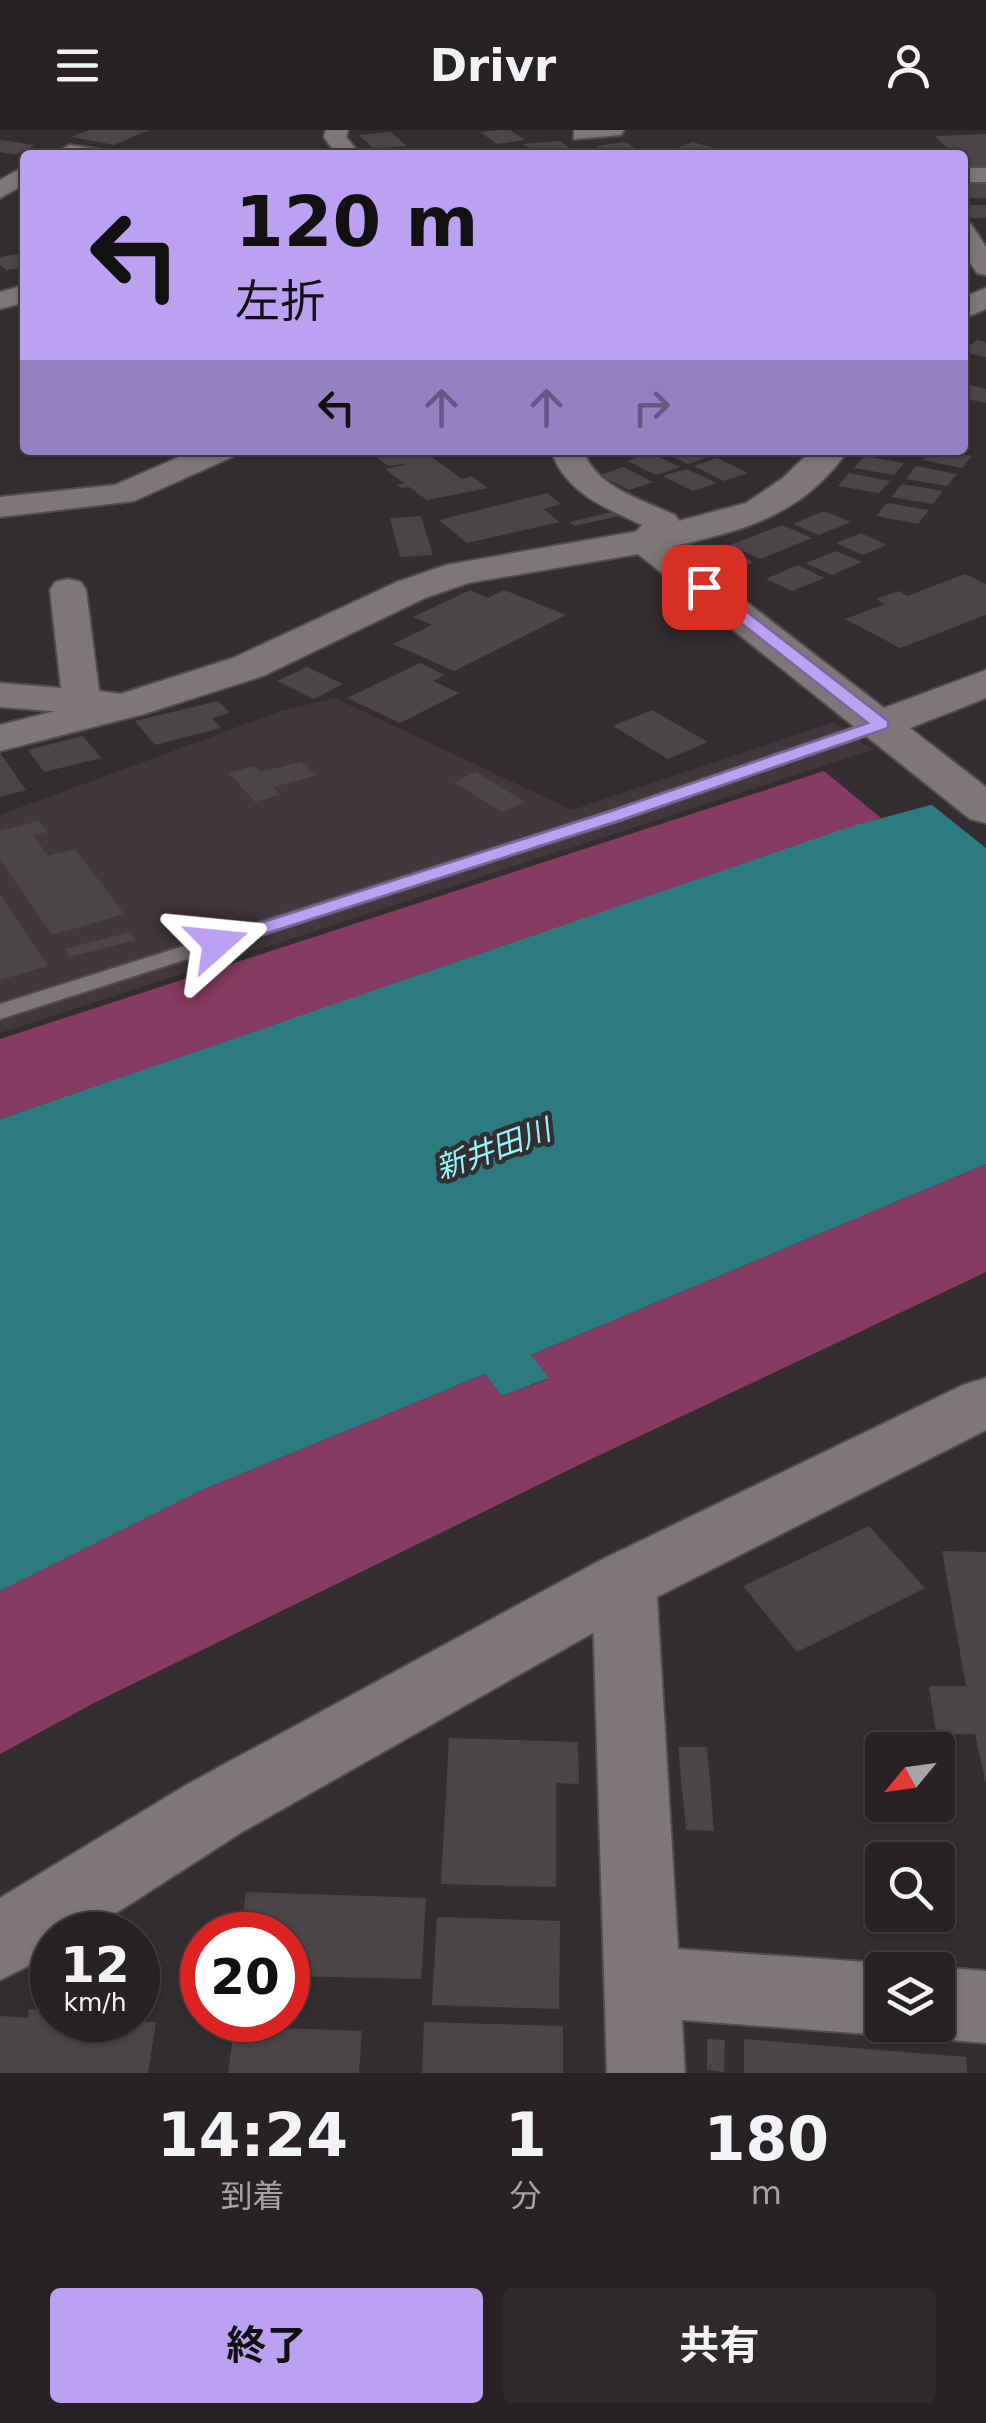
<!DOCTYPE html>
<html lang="ja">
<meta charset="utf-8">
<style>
:root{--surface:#282225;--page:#302a2d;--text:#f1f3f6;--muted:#a5a4a7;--line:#443f42;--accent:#bca0f2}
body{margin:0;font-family:"DejaVu Sans","Noto Sans JP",sans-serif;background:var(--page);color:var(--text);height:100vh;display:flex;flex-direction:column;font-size:38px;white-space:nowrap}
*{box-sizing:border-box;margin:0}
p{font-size:32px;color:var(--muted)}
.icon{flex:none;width:55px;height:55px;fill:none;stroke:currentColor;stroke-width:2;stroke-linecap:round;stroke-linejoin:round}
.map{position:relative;height:1943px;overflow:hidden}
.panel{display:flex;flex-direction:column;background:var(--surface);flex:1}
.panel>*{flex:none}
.top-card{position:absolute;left:20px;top:20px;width:948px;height:305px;border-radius:10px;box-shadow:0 2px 8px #0004,0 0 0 2px var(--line);background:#bca0f2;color:#111;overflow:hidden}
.needle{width:65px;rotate:241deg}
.controls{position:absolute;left:865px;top:1602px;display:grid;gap:20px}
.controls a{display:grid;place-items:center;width:90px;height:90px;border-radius:10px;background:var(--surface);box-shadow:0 2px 8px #0004,0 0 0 2px var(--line);font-size:50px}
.speed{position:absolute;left:30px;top:1782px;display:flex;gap:20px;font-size:50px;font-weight:700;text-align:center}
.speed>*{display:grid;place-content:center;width:130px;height:130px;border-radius:50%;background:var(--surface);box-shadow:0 2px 8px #0004,0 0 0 2px var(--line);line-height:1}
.speed small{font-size:25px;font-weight:400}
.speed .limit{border:15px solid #d22;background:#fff;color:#111}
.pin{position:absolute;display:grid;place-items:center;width:85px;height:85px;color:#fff;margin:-42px;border-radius:20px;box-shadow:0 5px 15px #0006}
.me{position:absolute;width:110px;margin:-55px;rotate:72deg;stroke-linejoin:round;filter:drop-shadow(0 0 8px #0008)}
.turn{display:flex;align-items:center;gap:35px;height:210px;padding:0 50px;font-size:45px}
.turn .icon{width:130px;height:130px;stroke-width:2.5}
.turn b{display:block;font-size:70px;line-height:85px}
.lanes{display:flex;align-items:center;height:95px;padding:0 50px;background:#0003;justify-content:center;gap:50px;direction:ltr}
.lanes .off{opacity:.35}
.eta{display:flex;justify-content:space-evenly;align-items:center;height:170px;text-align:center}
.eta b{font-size:60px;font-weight:700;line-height:70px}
.cta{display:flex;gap:20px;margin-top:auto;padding:20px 50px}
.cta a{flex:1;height:115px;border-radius:10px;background:var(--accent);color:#111;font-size:40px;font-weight:700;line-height:115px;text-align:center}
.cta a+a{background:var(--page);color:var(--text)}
header{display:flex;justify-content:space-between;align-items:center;height:130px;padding:0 50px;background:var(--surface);font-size:45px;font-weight:700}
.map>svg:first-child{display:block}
.built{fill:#43363c}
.green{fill:#873b62}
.water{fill:#2b7b80}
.pier{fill:#352e31}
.building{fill:#4c4548}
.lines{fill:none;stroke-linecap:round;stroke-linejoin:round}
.lane-casing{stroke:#524c4f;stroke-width:4}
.street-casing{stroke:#524c4f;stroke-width:4}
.secondary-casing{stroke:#524c4f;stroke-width:4}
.lane{fill:#7e7679;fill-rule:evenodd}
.street{fill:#7e7679;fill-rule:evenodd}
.secondary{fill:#7e7679;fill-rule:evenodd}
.route{fill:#bca0f2;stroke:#7a689d;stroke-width:2.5}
.labels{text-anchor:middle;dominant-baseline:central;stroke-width:9;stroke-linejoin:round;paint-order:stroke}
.water-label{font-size:30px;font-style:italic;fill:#91f5fc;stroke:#352e31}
</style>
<header><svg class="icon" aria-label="menu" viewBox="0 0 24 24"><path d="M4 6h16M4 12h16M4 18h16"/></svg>Drivr<svg class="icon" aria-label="person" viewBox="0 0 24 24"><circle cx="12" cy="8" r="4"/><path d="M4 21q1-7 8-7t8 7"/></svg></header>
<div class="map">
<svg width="986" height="1943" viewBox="0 0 986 1943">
<rect width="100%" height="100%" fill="#352e31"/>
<polygon class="built" points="335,568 572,680 834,592 873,620 0,903 0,685 281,581"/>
<g class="green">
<polygon points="824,641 881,688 0,989 0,909"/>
<polygon points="986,1034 986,1142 585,1332 92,1574 0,1624 0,1461 202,1360 485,1244 502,1266 548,1249 531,1225"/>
</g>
<polygon class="water" points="986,660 986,1034 531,1225 549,1248 502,1266 485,1244 202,1360 0,1461 0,989 849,697"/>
<polygon class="pier" points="986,655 986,718 927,671"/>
<g class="building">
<polygon points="89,0 149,0 114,15 71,7"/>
<polygon points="499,0 510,0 525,10 497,14 480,2"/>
<polygon points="390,2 407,16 374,19 359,5"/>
<polygon points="986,4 986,42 962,42 962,25 934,25 929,20 948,19 935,6"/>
<polygon points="0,10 2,10 35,15 15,25 0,22"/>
<polygon points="560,11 570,18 538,22 522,14"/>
<polygon points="625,12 642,22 612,25 596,16"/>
<polygon points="693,12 717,19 702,25 669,21"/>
<polygon points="971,49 986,49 986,68 967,68 962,53 974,53"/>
<polygon points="962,75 986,75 986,88 969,88"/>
<polygon points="22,123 25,137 6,140 0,135 0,127"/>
<polygon points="977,210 986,212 986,227 962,222"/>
<polygon points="962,253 986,259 986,273 962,268"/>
<polygon points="394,320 422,320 462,349 472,346 488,358 427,370 409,357 402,358 397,355 404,353 385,339 412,333 388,336 373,325"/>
<polygon points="659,320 698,320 711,326 688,334"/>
<polygon points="930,320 941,320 972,326 962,338 922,330"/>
<polygon points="650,323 680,337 656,345 627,331"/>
<polygon points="864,326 904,333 894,345 854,338"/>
<polygon points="717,328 748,343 724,351 694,336"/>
<polygon points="916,336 957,344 947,356 906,349"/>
<polygon points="623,337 653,352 629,360 600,345"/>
<polygon points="686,339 717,353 693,361 663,346"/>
<polygon points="849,343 890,351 879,363 838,356"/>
<polygon points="902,354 943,361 933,374 891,367"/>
<polygon points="547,363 561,374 543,379 560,392 467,413 439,390"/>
<polygon points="887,373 929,380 918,394 876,386"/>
<polygon points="824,381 851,392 819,405 793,394"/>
<polygon points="612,382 618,386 575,396 569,392"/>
<polygon points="421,386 433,425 400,427 390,388"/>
<polygon points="782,395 812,408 760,429 730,415"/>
<polygon points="861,403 887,415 863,425 836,413"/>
<polygon points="836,421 862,432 832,445 806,433"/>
<polygon points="735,423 754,432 737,439 719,430"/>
<polygon points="798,435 824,448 792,461 766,449"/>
<polygon points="965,444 986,454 986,485 900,518 845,489 885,474 876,469 899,461 907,466"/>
<polygon points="470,460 488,468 504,460 566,485 454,541 393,514 432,495 413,487"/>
<polygon points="420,533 445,545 433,551 459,563 400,593 347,568"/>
<polygon points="307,537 343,554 314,569 277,551"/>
<polygon points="218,571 230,583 212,588 221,598 155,615 135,591"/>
<polygon points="652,580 708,612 668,629 613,596"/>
<polygon points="83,606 101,628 44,642 28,620"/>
<polygon points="0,623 26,660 0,667"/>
<polygon points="301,632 315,646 273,657 280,665 255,672 229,643 254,636 260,642"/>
<polygon points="476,642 525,672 502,682 454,652"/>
<polygon points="39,691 47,702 33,705 48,726 75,719 124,784 52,805 0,729 0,701"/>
<polygon points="0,764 48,836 0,850"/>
<polygon points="130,802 136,810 70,827 65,819"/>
<polygon points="869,1396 925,1458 797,1522 743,1456"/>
<polygon points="942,1421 986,1422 986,1654 975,1604 936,1604 929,1556 966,1556"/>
<polygon points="449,1608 578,1612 579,1654 556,1653 556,1757 441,1754"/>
<polygon points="678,1617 707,1617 714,1701 686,1700"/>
<polygon points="246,1762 426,1768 421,1849 288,1846 288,1805 240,1805"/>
<polygon points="437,1787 560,1791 559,1879 432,1875"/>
<polygon points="29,1879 52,1880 52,1890 156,1892 148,1943 0,1943 0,1886 28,1888"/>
<polygon points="235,1890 282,1890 281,1898 362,1901 359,1943 228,1943"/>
<polygon points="424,1892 563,1896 563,1943 422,1943"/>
<polygon points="707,1909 725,1910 724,1942 707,1940"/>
<polygon points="744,1909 966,1927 967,1943 744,1943"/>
</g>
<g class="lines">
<g class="lane-casing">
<polygon id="lane" points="881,588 888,590 888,598 622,690 0,889 0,874 608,682"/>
</g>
<g class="street-casing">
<g id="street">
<polygon points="326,0 348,0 346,7 361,25 337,25 324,7"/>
<polygon points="574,0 624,0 621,5 574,9"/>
<polygon points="70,15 103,20 107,25 51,25"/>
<polygon points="25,36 25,54 0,68 0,50"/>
<rect x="962" y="38" width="24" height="14"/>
<polygon points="962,92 971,94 986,117 986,145 977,143 962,120"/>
<polygon points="25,155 25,172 0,179 0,162"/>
<polygon points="195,320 237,320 232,327 134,371 0,387 0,367 115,355"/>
<path d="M551,320H583C596,358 641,369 675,385L680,392L657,418H633L628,411L642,395C604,377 565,363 551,320Z"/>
<polygon points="68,449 81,452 86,460 99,561 143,567 148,575 143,583 129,587 0,577 0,553 61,558 50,460 55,452"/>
<polygon points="624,1425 647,1433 656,1451 678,1819 882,1833 900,1840 882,1840 882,1895 907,1895 882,1905 682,1890 685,1943 607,1943 592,1451 601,1433"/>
<polygon points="938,1837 986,1841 986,1913 938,1909 911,1898 910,1895 938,1895 938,1840 930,1840"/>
</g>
</g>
<g class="secondary-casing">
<g id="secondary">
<polygon points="986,158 986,179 962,189 962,168"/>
<path d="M812,320H848C804,384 746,400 674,416L884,578L986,540V568L910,598L986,657V693L970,689L638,424L468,453L425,468L263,546L144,584L0,621V595L114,566L233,528L397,452L446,435L645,400L746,373L783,348Z"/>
<polygon points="986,1248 986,1300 649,1471 242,1702 82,1805 52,1805 52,1824 0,1850 0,1768 188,1654 599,1431 963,1255"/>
</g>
</g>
<use href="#lane" class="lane"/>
<use href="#street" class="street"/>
<use href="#secondary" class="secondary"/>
</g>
<polygon class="route" points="699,453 710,453 888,591 888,598 621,690 224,817 210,817 207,813 210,809 608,682 868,593 699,460"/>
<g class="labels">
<g class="water-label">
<text transform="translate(493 1019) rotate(-20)">新井田川</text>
</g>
</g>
</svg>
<div class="controls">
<a><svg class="needle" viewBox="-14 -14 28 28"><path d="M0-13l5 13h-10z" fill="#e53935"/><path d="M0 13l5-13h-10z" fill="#a5a4a7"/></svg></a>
<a><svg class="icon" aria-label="search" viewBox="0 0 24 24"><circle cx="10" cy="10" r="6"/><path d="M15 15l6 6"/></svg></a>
<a><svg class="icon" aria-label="layers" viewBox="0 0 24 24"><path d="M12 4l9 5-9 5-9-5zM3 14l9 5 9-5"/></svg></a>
</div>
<div class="speed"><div>12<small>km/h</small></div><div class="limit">20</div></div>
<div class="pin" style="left:704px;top:457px;background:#d93025"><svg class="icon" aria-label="arrive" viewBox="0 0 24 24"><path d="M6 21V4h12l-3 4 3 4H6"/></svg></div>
<svg class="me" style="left:217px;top:813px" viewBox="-20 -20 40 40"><path d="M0-17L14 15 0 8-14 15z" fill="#bca0f2" stroke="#fff" stroke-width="4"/></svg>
<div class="top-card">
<div class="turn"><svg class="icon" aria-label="left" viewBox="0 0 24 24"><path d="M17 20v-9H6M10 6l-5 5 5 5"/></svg><div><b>120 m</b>左折</div></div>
<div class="lanes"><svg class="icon" aria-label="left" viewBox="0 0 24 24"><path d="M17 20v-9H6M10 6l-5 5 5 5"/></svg><svg class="icon off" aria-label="ahead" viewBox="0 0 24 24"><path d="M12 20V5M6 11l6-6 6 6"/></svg><svg class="icon off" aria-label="ahead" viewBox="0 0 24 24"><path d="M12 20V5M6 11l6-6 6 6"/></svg><svg class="icon off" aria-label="right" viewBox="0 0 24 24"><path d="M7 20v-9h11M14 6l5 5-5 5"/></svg></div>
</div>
</div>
<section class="panel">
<div class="eta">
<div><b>14:24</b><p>到着</p></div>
<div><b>1</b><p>分</p></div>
<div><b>180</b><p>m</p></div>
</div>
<div class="cta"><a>終了</a><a>共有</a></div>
</section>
